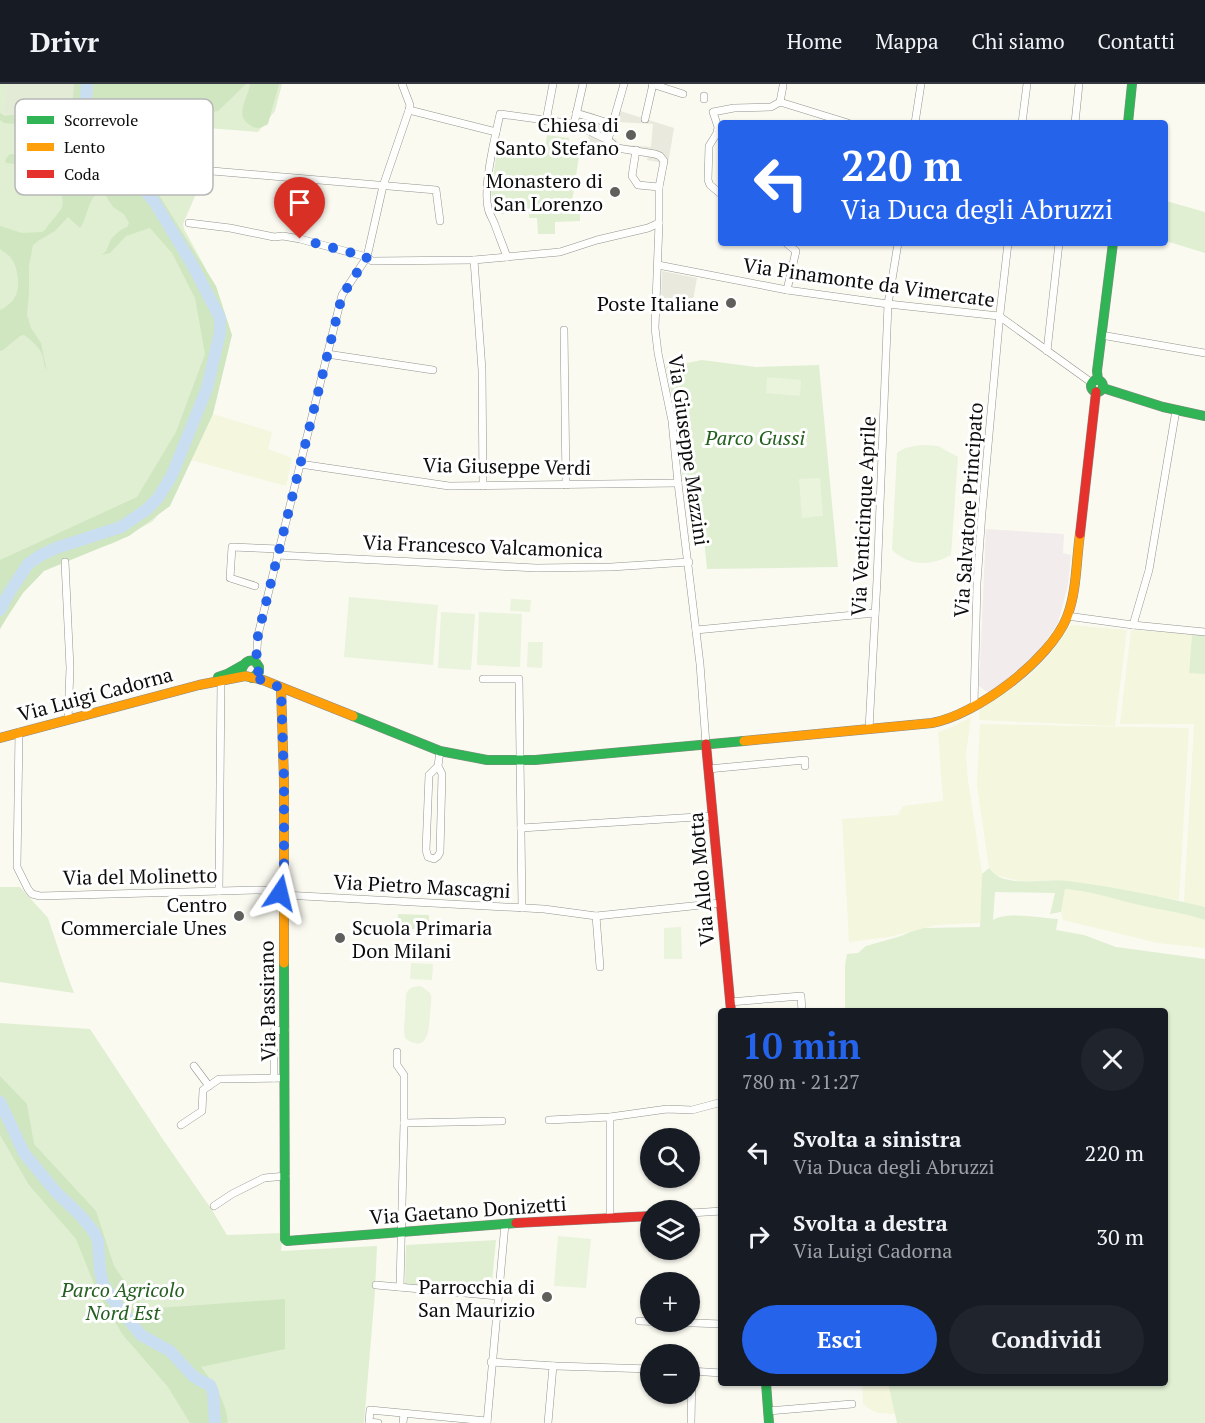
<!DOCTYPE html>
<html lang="it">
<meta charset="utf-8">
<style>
:root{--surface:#171b24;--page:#20242c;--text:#f1f3f6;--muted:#9ea1a6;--line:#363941;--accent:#2563eb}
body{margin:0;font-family:"PT Serif",serif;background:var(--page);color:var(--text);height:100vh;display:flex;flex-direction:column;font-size:22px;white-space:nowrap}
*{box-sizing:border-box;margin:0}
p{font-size:20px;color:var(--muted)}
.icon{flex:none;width:33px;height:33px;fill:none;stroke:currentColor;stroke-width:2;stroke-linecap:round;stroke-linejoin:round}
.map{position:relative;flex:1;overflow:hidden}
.sheet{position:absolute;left:718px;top:924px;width:450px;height:378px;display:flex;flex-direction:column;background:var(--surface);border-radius:6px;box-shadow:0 2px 4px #0004}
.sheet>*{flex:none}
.hud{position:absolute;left:718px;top:36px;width:450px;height:126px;border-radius:6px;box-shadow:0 2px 4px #0004;background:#2563eb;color:#fff;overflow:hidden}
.tools{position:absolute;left:640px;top:1044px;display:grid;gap:12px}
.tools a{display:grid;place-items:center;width:60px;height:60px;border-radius:50%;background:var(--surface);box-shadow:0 2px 4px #0004;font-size:30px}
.pin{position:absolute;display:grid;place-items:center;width:51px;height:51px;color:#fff;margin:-62px -26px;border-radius:50% 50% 50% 0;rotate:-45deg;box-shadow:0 0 6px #0007}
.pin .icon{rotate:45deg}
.me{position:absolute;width:66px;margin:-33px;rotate:10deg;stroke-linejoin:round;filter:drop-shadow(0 0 4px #0008)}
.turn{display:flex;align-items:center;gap:21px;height:126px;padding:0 24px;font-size:27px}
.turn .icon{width:78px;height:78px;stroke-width:2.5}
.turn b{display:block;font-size:42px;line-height:51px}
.round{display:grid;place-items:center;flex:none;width:63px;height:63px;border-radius:32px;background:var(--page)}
.overview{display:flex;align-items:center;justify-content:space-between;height:102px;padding:0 24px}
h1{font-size:36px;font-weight:600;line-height:45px;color:var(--accent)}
.button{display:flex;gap:12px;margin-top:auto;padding:12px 24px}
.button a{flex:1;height:69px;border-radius:36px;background:var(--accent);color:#fff;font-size:24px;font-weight:600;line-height:69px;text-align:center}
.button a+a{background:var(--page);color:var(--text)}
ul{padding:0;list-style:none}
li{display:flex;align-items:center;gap:18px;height:84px;padding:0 24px}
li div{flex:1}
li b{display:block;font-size:22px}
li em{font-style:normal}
header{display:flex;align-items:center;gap:36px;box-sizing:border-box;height:84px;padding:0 30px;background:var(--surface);border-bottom:2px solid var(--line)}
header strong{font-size:28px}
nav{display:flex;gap:33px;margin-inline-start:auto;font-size:21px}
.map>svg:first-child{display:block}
.industrial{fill:#f2eced}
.farmland{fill:#f4f6de}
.green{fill:#e0efd2}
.forest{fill:#cfe6c1;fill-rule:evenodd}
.cemetery{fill:#e3ebd6}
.pitch{fill:#eaf3dc}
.plaza{fill:#eae9dd;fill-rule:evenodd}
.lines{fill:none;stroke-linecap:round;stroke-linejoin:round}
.river{stroke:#cadef2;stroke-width:12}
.street-casing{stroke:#93938f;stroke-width:8}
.fast-casing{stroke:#8a8a86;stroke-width:10}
.slow-casing{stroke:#8a8a86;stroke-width:10}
.jam-casing{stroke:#8a8a86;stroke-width:10}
.street{stroke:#fefefd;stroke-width:7}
.fast{stroke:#30b455;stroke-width:9}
.slow{stroke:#ff9f0a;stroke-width:9}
.jam{stroke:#e5322d;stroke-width:9}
.route{stroke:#2563eb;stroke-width:10;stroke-dasharray:0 18}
.poi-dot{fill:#5f5f5c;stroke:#fff;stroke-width:2}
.labels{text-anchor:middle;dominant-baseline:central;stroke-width:6;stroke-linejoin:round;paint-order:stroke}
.poi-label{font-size:20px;fill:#0c0c0c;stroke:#fff;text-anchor:end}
.street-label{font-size:20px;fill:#0c0c0c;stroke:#fff}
.park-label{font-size:20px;font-style:italic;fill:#256021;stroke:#fff}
.key{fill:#fff;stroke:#b6b6b6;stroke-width:1.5}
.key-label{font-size:16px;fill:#0c0c0c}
</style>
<header>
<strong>Drivr</strong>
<nav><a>Home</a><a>Mappa</a><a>Chi siamo</a><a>Contatti</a></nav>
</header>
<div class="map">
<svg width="1205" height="1339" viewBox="0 0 1205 1339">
<rect width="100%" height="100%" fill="#fafaf1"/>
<polygon class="industrial" points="986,445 1064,450 1063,469 1071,471 1068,501 1058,539 1039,567 993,607 987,608 979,602"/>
<g class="farmland">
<polygon points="213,330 272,348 268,365 292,374 286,402 191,376"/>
<polygon points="1070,541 1127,546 1115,642 979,636 980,624 995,615 1026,594 1046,575 1062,554"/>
<polygon points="1131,546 1192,550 1189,588 1205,590 1205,823 1184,818 1194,640 1120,640"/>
<polygon points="971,633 966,670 968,696 982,790 980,839 936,841 889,853 849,858 842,735 898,731 903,722 943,717 938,648 952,643"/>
<polygon points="980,640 1189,644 1179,816 1067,797 1045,796 1023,798 998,792 989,784 977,702"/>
<polygon points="1065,805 1085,807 1190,831 1205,836 1205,864 1158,859 1063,836 1061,828"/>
<polygon points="862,1299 911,1299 910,1331 878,1329 870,1325 863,1320"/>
</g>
<g class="green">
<polygon points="0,0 282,0 275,27 258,48 168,41 156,85 205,89 183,140 184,145 206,185 219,302 202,354 194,363 169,417 153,437 116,458 69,475 56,476 22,505 0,546"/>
<polygon points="547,51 569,54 567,68 579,72 571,125 580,127 580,137 555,138 555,150 538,150 537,134 529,134 529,129 495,130 491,107 498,60 545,66"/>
<polygon points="1166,117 1205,128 1205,169 1166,157"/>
<polygon points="702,276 756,283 819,281 838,483 707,485 698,394 683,396 673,318 666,283"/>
<polygon points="1192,550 1205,551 1205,590 1189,589"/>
<path d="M989,784C992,787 996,791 999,793C1021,802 1046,794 1068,797C1114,803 1160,812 1205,823V836C1182,828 1159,826 1135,820C1112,814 1089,807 1065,805L1061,828L1050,830L1055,809L995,808L993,836C1007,827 1040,834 1058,835L1056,846L1084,851L1116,863L1205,875V1339H897L888,1299H1166V927H845V881L847,870L858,869L866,862L901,852L910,848L924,844L980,843L982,790Z"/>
<polygon points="0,803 20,803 48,834 64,882 74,909 0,898"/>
<polygon points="398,830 429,831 429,844 428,846 397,844"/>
<polygon points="0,939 90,945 162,1054 212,1126 227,1151 283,1149 281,1167 377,1162 375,1208 364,1339 0,1339"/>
<polygon points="496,1156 491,1208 405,1200 406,1161"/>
</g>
<g class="forest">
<path d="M70,0H246L218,27L213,28C208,37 202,43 192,45L188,38L187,32L154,103L216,202L232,251L213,330L170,422L129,452L44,487L23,509L0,544V476L137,413L176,348L205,270L195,214L172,169L150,144L126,152L110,169L101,171C109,167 107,161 112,154C116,149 122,145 128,142L129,139L124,130L113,123L104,109H98C87,117 88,133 80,144L68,133L55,147L38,157L33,161L29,182V209L27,231L31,244L41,259L47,287C44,282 44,279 43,273C41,264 31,256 24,251L20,252L3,266L0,267V226C7,223 15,216 17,208C20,199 17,181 11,174C8,170 3,168 0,165V142L22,149L42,148L45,146C48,141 61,127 62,123C66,110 51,89 39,84C30,79 17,81 6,79L5,76L9,71L11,70L26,72L42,73L47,71L50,69L51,63L56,55L55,49L48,42H45L4,39L0,36V29L5,32L17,30H26L39,33L61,35ZM72,40H74L84,54L87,73L91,78L83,83L76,94L73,95L68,92L66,84L67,78L63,73L61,55Z"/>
<path d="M250,0H279L268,40C262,44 256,46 250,41C233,31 249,13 250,0Z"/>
<path d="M0,992L27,1020L34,1060L96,1127L114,1182L144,1225L285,1215V1265L201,1283C214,1299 226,1317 228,1339H190L168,1303L123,1251L98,1210L76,1155L29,1101L0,1051Z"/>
</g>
<polygon class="cemetery" points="7,0 74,0 71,36 5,30"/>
<g class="pitch">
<polygon points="767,293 801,296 800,312 766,309"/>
<path d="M923,361L938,362L958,373L951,471C930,482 911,483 892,466L897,369C905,363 912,362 923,361Z"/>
<polygon points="820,394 823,432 802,434 799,395"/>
<polygon points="349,513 438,521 433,581 344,573"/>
<polygon points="511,515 531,516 530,528 510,527"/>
<polygon points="441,528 475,530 471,586 438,584"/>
<polygon points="479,528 522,530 520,583 477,581"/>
<polygon points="528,558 543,558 542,584 527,583"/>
<polygon points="681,843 682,875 664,875 664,844"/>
<polygon points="411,879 433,880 432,896 410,895"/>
<path d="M420,902C424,904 429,907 431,911C432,917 430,925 430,931C429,946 427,971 405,954L404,947L406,910C409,903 413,903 420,902Z"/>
<polygon points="558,1152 591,1155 586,1204 554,1202"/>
</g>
<g class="plaza">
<path d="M575,24L596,30V31L610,36L614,25L674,44L668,80L647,76L648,71L587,60L589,50L572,46ZM618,38L653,40L651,63L617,60L616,58L617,56L611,53L614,42H618Z"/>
<polygon points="662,187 697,194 693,216 661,215"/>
</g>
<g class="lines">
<g class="river">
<polyline points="0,526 9,509 28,480 41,471 56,464 121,443 146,426 158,414 172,391 207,304 220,249 220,234 192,180 154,117 132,92 114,76 97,51 86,16 87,0"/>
<polyline points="0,1018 24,1069 56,1108 81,1132 94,1148 98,1157 100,1187 103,1200 113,1216 141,1251 170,1267 192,1291 199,1296 210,1301 213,1308 215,1339"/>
</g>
<g class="street-casing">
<g id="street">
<polyline points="652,0 683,10"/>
<polyline points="704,15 704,12"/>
<polyline points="780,18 848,39"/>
<polyline points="780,18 783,2"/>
<polyline points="409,26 496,48"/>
<polyline points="576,29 612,40"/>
<polyline points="645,35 653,0"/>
<polyline points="546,37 553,0"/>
<polyline points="915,39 921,0"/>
<polyline points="1022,39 1027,0"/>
<polyline points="1075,39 1079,0"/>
<polyline points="574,40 583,0"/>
<polyline points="608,56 624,0"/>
<polyline points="636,66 632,92 638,101 659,103"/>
<polyline points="212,87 436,106 440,137"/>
<polyline points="722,111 710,101 708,96 709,62 717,49 718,43 713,28 734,24 771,23 780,18"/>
<polyline points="189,139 230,144 274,153 283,152 300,155 367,173 372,177 474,176 560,168 597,156 648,144 659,139"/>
<polyline points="786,159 796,167 787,206"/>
<path d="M507,173C503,162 499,152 495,141C493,135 489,130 488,124C483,102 495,53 500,30L574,40L608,56L617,64L655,70L660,72L664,77L659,103V139L655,244L658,269L672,337L678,399L700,580L706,660"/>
<polyline points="474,176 482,286 483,402"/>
<polyline points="658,181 787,206 888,220 999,232 1092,299"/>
<polyline points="564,246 566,401"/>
<polyline points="1101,251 1205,269"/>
<polyline points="1047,267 1059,159"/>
<polyline points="327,270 433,286"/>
<polyline points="300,380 449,402 678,399"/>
<polyline points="277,471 536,484 611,483 689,478"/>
<polyline points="65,478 70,584 68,636"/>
<polyline points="255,502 230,494 232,463 279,465"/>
<polyline points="1067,532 1133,541 1205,548"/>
<polyline points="1133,541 1149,486 1176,326"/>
<polyline points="696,546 875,529"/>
<polyline points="256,578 258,551 342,211 367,173 383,102 409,26 410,21 402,0"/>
<polyline points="483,595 519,595 522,824"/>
<polyline points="974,621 977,499 982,428 1000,229 1008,159"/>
<polyline points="869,645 877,496 888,220 898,159"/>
<polyline points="19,648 17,783 28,805 32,810 40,812 257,806 275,807 284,811 544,825 596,832 721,819"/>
<polyline points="438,682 429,691 426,766 428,773 434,775 438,772 440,768 442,690 438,682 440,667"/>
<polyline points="708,685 805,676 805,682"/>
<polyline points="521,744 713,732"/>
<polyline points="219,807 221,597"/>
<polyline points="596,832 600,883"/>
<polyline points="730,918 801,912 802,927"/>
<polyline points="397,968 397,981 404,991 404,1039 400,1203"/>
<polyline points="194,982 209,1002"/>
<polyline points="274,994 274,947 285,946"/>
<polyline points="610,1033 610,1135"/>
<polyline points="549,1036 610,1033 667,1025 692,1026 722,1018"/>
<polyline points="404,1039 502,1037"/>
<polyline points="181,1041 202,1027 203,1006 219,995 285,994"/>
<polyline points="214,1122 232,1110 264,1094 286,1092"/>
<polyline points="690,1129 722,1127"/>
<polyline points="376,1201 498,1212"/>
<polyline points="639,1237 722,1240"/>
<polyline points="491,1278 556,1282 651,1285"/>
<polyline points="690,1287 722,1289"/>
<polyline points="768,1327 852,1320"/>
<polyline points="378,1339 369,1338 370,1326 487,1337"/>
<polyline points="403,1339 404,1330"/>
<polyline points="487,1339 505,1140"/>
<polyline points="548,1339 553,1282"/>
<polyline points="691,1339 692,1287"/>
</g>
</g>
<g class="fast-casing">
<g id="fast">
<polyline points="1128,39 1132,0"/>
<circle cx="1097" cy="302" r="6"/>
<polyline points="1098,296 1097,287 1113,159"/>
<polyline points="1103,304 1163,323 1205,332"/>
<path d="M242,585C244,579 248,575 255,577L259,583V588L252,594"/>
<polyline points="218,593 227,590 243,581"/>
<polyline points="353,632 440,667 487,676 535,676 744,657"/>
<polyline points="284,879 285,1155 287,1157 516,1139"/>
<polyline points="766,1299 769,1339"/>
</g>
</g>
<g class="slow-casing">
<g id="slow">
<polyline points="281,604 284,696 284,879"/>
<polyline points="0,654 199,601 245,592 263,596 353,632"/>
<path d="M744,657L932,639C976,631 1050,576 1067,533C1077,507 1076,477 1080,450"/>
</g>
</g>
<g class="jam-casing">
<g id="jam">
<polyline points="1080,450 1096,308"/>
<polyline points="706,660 731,927"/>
<polyline points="516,1139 651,1132"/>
</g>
</g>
<use href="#street" class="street"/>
<use href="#fast" class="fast"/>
<use href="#slow" class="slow"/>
<use href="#jam" class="jam"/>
</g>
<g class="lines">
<polyline class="route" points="280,809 284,811 284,696 281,604 263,596 252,594 257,591 259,585 256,578 258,551 342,212 367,173 300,155"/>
</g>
<g class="poi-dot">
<circle cx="631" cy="51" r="6"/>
<circle cx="615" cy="108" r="6"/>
<circle cx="731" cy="219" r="6"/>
<circle cx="239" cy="832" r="6"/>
<circle cx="340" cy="854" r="6"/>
<circle cx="547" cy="1213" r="6"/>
</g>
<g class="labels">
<g class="poi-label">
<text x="619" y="40">Chiesa di<tspan x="619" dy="23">Santo Stefano</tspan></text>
<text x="603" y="96">Monastero di<tspan x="603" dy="23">San Lorenzo</tspan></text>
<text x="719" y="219">Poste Italiane</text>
<text x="227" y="820">Centro<tspan x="227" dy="23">Commerciale Unes</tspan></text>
<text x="352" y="843" text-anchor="start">Scuola Primaria<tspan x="352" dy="23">Don Milani</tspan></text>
<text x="535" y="1202">Parrocchia di<tspan x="535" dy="23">San Maurizio</tspan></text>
</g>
<g class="street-label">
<text transform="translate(869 198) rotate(8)">Via Pinamonte da Vimercate</text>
<text transform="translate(689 366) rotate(82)">Via Giuseppe Mazzini</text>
<text transform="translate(507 382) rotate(1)">Via Giuseppe Verdi</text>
<text transform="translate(968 426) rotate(-86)">Via Salvatore Principato</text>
<text transform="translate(863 432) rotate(-87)">Via Venticinque Aprile</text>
<text transform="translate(483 462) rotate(2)">Via Francesco Valcamonica</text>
<text transform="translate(95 610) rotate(-15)">Via Luigi Cadorna</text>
<text transform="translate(140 792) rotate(-1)">Via del Molinetto</text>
<text transform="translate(701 795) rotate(-95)">Via Aldo Motta</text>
<text transform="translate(422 802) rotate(3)">Via Pietro Mascagni</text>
<text transform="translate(267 917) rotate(-91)">Via Passirano</text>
<text transform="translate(468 1126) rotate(-4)">Via Gaetano Donizetti</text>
</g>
<g class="park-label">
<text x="755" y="353">Parco Gussi</text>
<text x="123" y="1205">Parco Agricolo<tspan x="123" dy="23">Nord Est</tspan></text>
</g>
</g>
<rect x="15" y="15" width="198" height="96" rx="9" class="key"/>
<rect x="27" y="32" width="27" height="8" fill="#30b455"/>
<rect x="27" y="59" width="27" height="8" fill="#ff9f0a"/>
<rect x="27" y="86" width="27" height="8" fill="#e5322d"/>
<g class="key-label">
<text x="64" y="42">Scorrevole</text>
<text x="64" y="69">Lento</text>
<text x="64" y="96">Coda</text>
</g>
</svg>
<div class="tools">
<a><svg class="icon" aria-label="search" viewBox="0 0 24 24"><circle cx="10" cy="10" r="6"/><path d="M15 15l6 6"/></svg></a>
<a><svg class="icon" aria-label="layers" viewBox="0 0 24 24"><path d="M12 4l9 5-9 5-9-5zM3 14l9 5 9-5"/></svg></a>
<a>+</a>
<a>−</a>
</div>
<div class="pin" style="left:300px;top:155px;background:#d93025"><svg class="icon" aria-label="arrive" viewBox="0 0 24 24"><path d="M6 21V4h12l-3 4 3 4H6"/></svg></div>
<svg class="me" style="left:280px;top:809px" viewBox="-20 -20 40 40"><path d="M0-17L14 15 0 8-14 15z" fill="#2563eb" stroke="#fff" stroke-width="4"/></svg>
<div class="hud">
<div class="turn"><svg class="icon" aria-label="left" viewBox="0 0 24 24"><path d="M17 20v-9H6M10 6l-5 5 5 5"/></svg><div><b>220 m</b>Via Duca degli Abruzzi</div></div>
</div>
<section class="sheet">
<div class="overview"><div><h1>10 min</h1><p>780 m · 21:27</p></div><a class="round"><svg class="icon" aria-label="close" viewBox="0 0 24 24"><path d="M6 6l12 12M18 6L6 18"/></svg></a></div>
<ul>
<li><svg class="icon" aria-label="left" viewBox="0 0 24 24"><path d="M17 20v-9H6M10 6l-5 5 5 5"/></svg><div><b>Svolta a sinistra</b><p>Via Duca degli Abruzzi</p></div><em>220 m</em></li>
<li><svg class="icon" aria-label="right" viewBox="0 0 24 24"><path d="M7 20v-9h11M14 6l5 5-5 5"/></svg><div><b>Svolta a destra</b><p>Via Luigi Cadorna</p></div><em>30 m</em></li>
</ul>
<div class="button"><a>Esci</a><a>Condividi</a></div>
</section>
</div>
